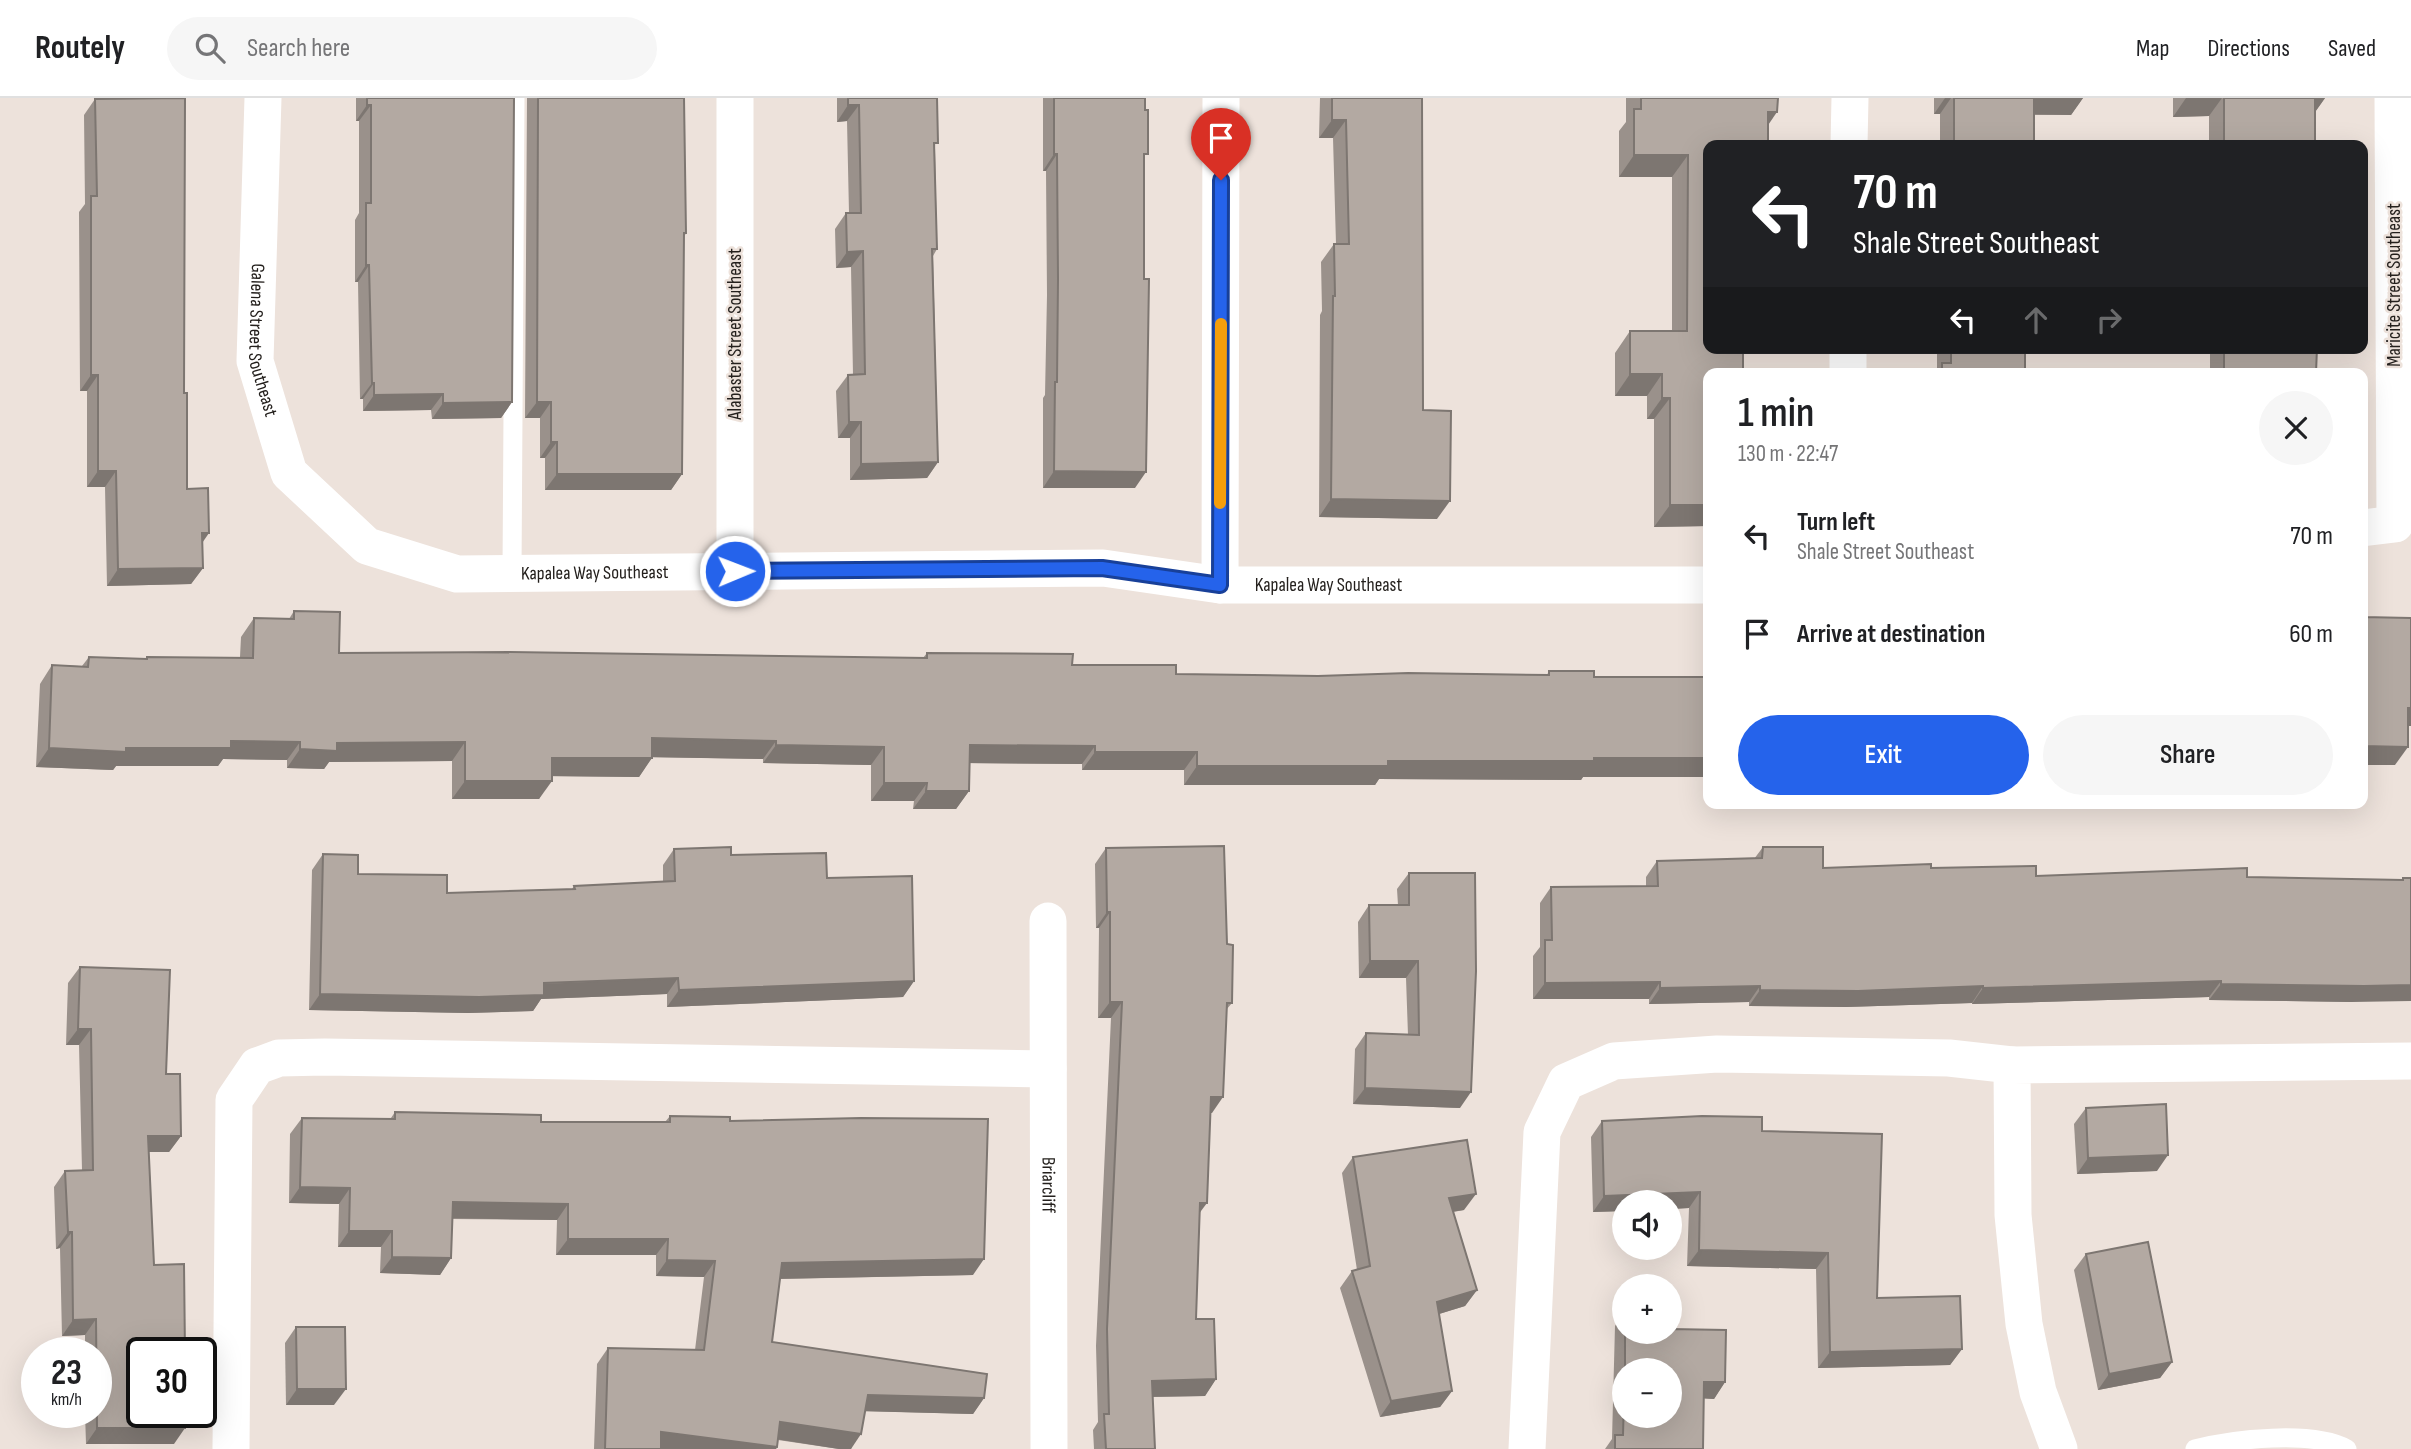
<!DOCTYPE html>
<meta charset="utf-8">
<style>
:root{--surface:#fff;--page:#f6f6f6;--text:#202124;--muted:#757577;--line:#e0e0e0;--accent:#2563eb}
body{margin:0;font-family:"Sofia Sans Condensed",sans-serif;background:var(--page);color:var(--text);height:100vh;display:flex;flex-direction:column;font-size:26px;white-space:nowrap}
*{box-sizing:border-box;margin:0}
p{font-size:23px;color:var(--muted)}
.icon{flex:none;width:38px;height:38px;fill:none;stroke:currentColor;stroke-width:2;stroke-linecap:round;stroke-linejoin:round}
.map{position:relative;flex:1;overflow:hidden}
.drawer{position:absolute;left:1703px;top:270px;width:665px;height:441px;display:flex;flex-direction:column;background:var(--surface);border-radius:14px;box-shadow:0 7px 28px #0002}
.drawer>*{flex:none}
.banner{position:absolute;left:1703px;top:42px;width:665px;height:214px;border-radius:14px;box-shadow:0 7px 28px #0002;background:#202124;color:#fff;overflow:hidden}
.buttons{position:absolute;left:1612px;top:1092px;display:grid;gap:14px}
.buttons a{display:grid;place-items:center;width:70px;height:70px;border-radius:50%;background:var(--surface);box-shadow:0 7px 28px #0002;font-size:35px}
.speed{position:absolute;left:21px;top:1239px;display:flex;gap:14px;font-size:35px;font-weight:700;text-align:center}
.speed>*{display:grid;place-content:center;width:91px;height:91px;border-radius:50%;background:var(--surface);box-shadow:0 7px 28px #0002;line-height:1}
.speed small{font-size:18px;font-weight:400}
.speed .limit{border:4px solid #111;border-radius:10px;background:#fff;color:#111}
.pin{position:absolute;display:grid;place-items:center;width:60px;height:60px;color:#fff;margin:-72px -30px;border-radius:50% 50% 50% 0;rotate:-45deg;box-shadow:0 0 7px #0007}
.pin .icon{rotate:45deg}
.me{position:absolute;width:77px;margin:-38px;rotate:89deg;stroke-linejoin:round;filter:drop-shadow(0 0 5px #0008)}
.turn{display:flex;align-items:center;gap:24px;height:147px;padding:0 35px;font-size:32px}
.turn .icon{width:91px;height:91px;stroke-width:2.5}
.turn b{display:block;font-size:49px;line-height:60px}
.lanes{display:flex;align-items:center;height:66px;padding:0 35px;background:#0003;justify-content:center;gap:35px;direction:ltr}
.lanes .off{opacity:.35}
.round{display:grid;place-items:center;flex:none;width:74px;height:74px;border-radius:37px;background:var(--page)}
.overview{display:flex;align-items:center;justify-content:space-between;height:119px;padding:0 35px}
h1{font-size:42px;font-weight:600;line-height:52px}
.action{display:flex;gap:14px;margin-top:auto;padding:14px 35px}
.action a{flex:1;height:80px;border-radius:42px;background:var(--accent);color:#fff;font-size:28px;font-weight:600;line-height:80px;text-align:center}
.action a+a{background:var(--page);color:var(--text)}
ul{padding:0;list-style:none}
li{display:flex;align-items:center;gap:21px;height:98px;padding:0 35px}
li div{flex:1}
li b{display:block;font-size:26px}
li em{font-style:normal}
header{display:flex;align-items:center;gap:42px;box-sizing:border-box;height:98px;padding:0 35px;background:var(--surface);border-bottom:2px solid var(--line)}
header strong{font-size:33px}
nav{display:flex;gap:38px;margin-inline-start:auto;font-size:24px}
.search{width:490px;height:63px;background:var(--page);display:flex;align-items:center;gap:18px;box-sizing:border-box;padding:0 24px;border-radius:38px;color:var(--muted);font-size:26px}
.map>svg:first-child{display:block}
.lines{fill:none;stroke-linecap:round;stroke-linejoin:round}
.service{stroke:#fff;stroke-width:19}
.minor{stroke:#fff;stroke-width:37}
.wall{fill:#9a918b;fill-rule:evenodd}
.shaded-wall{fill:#7d7671}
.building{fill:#b3a9a2;stroke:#7d7671;stroke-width:2}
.route-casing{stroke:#184099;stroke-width:18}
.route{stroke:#2563eb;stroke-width:12}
.slow{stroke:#f59e0b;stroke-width:12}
.labels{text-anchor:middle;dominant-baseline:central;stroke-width:5;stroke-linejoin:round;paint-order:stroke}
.street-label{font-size:19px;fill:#24201d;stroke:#ede2db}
</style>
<header>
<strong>Routely</strong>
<div class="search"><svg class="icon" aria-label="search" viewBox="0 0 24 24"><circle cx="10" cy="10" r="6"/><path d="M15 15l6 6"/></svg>Search here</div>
<nav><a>Map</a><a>Directions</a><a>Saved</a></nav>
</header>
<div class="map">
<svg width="2411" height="1351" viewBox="0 0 2411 1351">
<rect width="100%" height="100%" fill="#ede2db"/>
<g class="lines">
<g class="service">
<polyline points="512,475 515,0"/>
<path d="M2195,1351C2232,1341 2313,1332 2347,1351"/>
</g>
<g class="minor">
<path id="s1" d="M263,0L255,263L289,375L367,448L457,476L1103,470L1220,487H1708"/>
<polyline points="735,0 735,473"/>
<polyline points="1849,47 1850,0"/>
<polyline points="1848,275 1848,250"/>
<polyline points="2362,430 2395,426 2393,0"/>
<polyline points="1220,487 1221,0"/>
<path id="s2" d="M1048,823L1049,1351"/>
<polyline points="231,1351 234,1002 257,968 279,960 325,959 1048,971"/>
<polyline points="1527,1351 1542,1034 1566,984 1614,963 1717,956 1949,960 2012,967"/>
<polyline points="2059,1351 2038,1294 2024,1226 2013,1117 2012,967 2411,963"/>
</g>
</g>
<g class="wall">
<polygon points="356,0 514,0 512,304 501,320 432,321 431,312 363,313 363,301 360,301 358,184 355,184 355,122 359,115 359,23 356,23"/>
<polygon points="527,0 684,0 686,135 684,139 682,376 671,392 545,392 545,360 540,360 540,320 525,320"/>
<polygon points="837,0 937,0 935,50 937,151 933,158 938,364 927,380 850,382 850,340 838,340 836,293 848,277 853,277 851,169 836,170 835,131 846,115 849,115 847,23 837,24"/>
<polygon points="1043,0 1145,0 1135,390 1043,390 1043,300 1045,297 1047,197 1046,73 1043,73"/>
<polygon points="1320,0 1422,0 1423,312 1437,421 1319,419 1320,217 1322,213 1321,164 1334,146 1336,146 1333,40 1319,40"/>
<polygon points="1626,0 1778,0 1708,47 1708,428 1654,429 1654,321 1647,321 1647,298 1615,298 1615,255 1630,233 1672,233 1672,79 1619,79 1619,33 1626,24"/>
<polygon points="1934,0 2083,0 2071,17 2034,17 2034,47 1940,47 1940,16 1934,16"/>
<polygon points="2173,0 2325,0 2315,14 2315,47 2209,47 2209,18 2173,19"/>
<polygon points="95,1 184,295 187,391 202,445 203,470 191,486 107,488 105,389 87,389 87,293 80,293 79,114 85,106 84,17"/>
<polygon points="1937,250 2025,250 2025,275 1935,275 1937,272"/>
<polygon points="2210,250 2317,250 2316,275 2210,275"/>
<polygon points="294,513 339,555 923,560 927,555 1176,576 1318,578 1547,577 1549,573 1594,579 1708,679 1583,679 1581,682 1379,681 1375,687 1184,687 1184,672 1082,672 1082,666 970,665 969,693 956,711 913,711 914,703 871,703 871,667 763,665 763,661 652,659 639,679 552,678 539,701 452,701 452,663 329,664 324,671 287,670 287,662 223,661 218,668 116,668 113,672 36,669 40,586 52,567 82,568 89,559 146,561 147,559 240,559 241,539 254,520 289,521"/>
<polygon points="1763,749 1823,770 1931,770 2036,778 2247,779 2401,782 2403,780 2411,780 2352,904 2209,902 2209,899 1972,906 1972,905 1846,909 1749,908 1749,904 1649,906 1649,901 1533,901 1533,858 1540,849 1540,805 1551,789 1646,788 1646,779 1657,763 1754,761"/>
<polygon points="1106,750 1227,846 1232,905 1226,912 1212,1015 1210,1015 1200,1115 1196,1221 1216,1281 1205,1298 1152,1299 1155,1351 1094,1351 1093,1332 1098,1324 1096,1248 1111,920 1098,920 1099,830 1096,830 1095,766"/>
<polygon points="674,751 731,757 827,780 914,883 903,899 667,909 667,896 541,901 533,913 468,915 309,912 312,772 323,756 358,776 447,795 572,791 574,788 663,784 663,767"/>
<polygon points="1409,775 1460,1010 1353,1006 1355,951 1366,935 1408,937 1406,880 1359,880 1358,824 1369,807 1398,807 1397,791"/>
<polygon points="80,869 166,976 181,1038 169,1054 149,1054 154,1167 174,1346 86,1346 85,1314 96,1314 96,1255 85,1255 85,1237 62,1238 60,1150 56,1151 54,1089 65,1073 82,1072 79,947 66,947 68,885"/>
<polygon points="2086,1010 2157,1073 2077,1076 2074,1026"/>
<polygon points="395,1014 541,1024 665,1024 670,1018 730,1023 973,1177 780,1181 772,1244 984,1300 973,1316 865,1313 851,1351 839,1351 778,1342 777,1349 776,1351 594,1351 597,1266 608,1250 695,1252 704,1179 656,1178 656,1157 556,1157 557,1122 452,1121 451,1160 440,1177 380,1175 381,1149 338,1149 339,1106 289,1105 290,1036 302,1020 391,1020"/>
<polygon points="1602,1023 1762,1033 1877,1200 1962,1251 1950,1267 1818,1270 1816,1171 1687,1168 1689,1110 1670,1111 1670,1104 1624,1104 1624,1113 1593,1114 1591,1039"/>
<polygon points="1353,1059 1464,1112 1453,1114 1477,1192 1465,1208 1439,1216 1452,1293 1440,1309 1380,1319 1340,1190 1352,1173 1357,1172 1342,1075"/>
<polygon points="2086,1156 2172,1264 2160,1280 2098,1292 2074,1172"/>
<path d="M1624,1214V1234H1670L1725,1284L1714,1301L1704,1300L1703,1351H1605L1612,1341L1615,1228ZM1624,1272H1670L1624,1318Z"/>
<polygon points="296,1229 334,1307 286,1307 285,1245"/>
</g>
<g class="shaded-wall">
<polygon points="1945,0 1951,0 1940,16 1934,16"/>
<polygon points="2032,0 2083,0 2071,17 2020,16"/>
<polygon points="2186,0 2222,0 2209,18 2173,19"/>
<polygon points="2312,0 2325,0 2313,17"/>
<polygon points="367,7 371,7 359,23 356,23"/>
<polygon points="848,7 859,7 847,23 837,24"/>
<polygon points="1768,14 1777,14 1762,36"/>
<polygon points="1332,22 1346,22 1333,40 1319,40"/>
<polygon points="1054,56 1057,56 1046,73 1043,73"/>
<polygon points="1634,57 1688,57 1672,79 1619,79"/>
<polygon points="863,153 851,169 836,170 847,154"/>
<polygon points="366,167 369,167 358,184 355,184"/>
<polygon points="1630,276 1662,276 1647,298 1615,298"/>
<polygon points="91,277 98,277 87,293 80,293"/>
<polygon points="372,285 374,285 363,301 360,301"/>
<polygon points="443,296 431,312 363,313 374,297"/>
<polygon points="1662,300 1670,300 1654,321 1647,321"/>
<polygon points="512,304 501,320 432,321 443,305"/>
<polygon points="537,304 551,304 540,320 525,320"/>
<polygon points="849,324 861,324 850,340 838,340"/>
<polygon points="551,344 557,344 545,360 540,360"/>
<polygon points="938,364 927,380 850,382 861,366"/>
<polygon points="98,373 116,373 105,389 87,389"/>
<polygon points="1054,373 1146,374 1135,390 1043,390"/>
<polygon points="557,376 682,376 671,392 545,392"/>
<polygon points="1331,401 1450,403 1437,421 1319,419"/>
<polygon points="1670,407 1708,407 1708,428 1654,429"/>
<polygon points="202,435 209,435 198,451"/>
<polygon points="203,470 191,486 107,488 118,471"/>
<polygon points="2408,610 2411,610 2411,628 2395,628"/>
<polygon points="652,640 776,643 763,661 639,659"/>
<polygon points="231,643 300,644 287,662 223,661 218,668 116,668 113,672 36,669 49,650 126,650"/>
<polygon points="465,644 452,663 329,664 324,671 287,670 300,651 337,645"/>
<polygon points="776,647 884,649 871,667 763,665"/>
<polygon points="970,647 1095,648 1082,666 957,665"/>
<polygon points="2362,648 2408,649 2395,667 2362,667"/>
<polygon points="1095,654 1197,654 1184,672 1082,672"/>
<polygon points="552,660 652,660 639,679 539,678"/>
<polygon points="1594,660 1708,660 1708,679 1583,679 1581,682 1379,681 1375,687 1184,687 1197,668 1388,663"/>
<polygon points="465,683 552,683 539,701 452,701"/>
<polygon points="884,685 927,685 914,703 871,703"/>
<polygon points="926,693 969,693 956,711 913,711"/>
<polygon points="1107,814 1110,814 1099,830 1096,830"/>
<polygon points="1370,863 1418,863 1406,880 1359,880"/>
<polygon points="678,880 667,896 541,901 533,913 468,915 309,912 320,896"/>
<polygon points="914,883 903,899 667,909 679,892"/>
<polygon points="2221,883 2209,899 1972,906 1983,890"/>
<polygon points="1660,884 1649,901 1533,901 1545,885"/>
<polygon points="2221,886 2411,887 2411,903 2352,904 2209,902"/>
<polygon points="1760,888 1749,904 1649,906 1660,890"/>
<polygon points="1983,888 1972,905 1846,909 1749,908 1760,892"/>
<polygon points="1110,904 1122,904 1111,920 1098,920"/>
<polygon points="78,931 91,931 79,947 66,947"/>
<polygon points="1365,990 1471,994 1460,1010 1353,1006"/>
<polygon points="1211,999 1223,999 1212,1015 1200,1015"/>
<polygon points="148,1038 181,1038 169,1054 137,1054"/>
<polygon points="2168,1057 2157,1073 2077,1076 2088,1060"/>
<polygon points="300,1089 350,1090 339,1106 289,1105"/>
<polygon points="1700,1094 1689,1110 1670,1111 1670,1104 1624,1104 1624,1113 1593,1114 1604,1098"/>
<polygon points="1476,1096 1464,1112 1437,1116 1449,1100"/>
<polygon points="453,1104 568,1106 557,1122 442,1120"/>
<polygon points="1200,1105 1207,1105 1195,1121"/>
<polygon points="349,1133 392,1133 381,1149 338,1149"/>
<polygon points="68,1134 72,1134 60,1150 56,1151"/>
<polygon points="568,1141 668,1141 656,1157 556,1157"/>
<polygon points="1699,1152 1828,1155 1816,1171 1687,1168"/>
<polygon points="392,1159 451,1160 440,1177 380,1175"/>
<polygon points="984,1161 973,1177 770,1181 782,1165"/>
<polygon points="667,1162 715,1163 704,1179 656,1178"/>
<polygon points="1477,1192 1465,1208 1426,1220 1437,1204"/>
<polygon points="96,1221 85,1237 62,1238 73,1222"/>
<polygon points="1962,1251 1950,1267 1818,1270 1830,1254"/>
<polygon points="2172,1264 2160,1280 2098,1292 2109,1276"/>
<polygon points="1216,1281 1205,1298 1140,1299 1152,1283"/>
<polygon points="1704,1284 1725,1284 1714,1301 1693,1300"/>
<polygon points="297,1291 346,1291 334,1307 286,1307"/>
<polygon points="1452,1293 1440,1309 1380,1319 1391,1303"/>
<polygon points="868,1297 984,1300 973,1316 856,1313"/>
<polygon points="780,1324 861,1336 851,1351 839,1351 769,1340"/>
<polygon points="97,1330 185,1330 174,1346 86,1346"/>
<polygon points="661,1334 777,1349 776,1351 657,1351"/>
</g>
<g class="building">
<polygon points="185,0 184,295 187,295 187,391 208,390 209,435 202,435 203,470 118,471 116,373 98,373 98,277 91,277 91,98 97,98 95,1"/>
<polygon points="367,0 514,0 512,304 443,305 443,296 374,297 374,285 372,285 369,167 366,167 366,105 371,105 371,7 367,7"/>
<polygon points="538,0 684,0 686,135 684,135 682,376 557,376 557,344 551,344 551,304 537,304"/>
<polygon points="848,0 937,0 938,45 934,45 937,151 932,151 938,364 861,366 861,324 849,324 848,277 865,276 863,153 847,154 846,115 861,115 859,7 848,7"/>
<polygon points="1054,0 1145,0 1145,12 1148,12 1148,56 1144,56 1144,181 1149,181 1146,374 1054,373 1055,284 1057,284 1058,181 1057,56 1054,56"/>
<polygon points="1332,0 1422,0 1423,312 1451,313 1450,403 1331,401 1333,198 1335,198 1334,146 1349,146 1346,22 1332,22"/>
<polygon points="1641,0 1778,0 1777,14 1768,14 1768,47 1708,47 1708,250 1743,250 1743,275 1708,275 1708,407 1670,407 1670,300 1662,300 1662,276 1630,276 1630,233 1687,233 1688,57 1634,57 1634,11 1641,11"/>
<rect x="1954" y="0" width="80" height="47"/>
<rect x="2224" y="0" width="91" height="47"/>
<polygon points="1951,250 2025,250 2025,275 1942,275 1942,265 1951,265"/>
<polygon points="2224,250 2317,250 2316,275 2224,275"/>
<polygon points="294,513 340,514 339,555 510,554 927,560 927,555 1073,556 1072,567 1176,567 1176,576 1318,578 1408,575 1549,577 1549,573 1594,573 1594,579 1708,579 1708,660 1594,660 1594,663 1388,663 1388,668 1197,668 1197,654 1095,654 1095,648 970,647 969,693 926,693 927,685 884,685 884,649 776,647 776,643 652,640 652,660 552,660 552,683 465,683 465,644 337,645 337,653 300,651 300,644 231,643 231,650 126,650 126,654 49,650 52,567 88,569 89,559 147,561 147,559 253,560 254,520 294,521"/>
<polygon points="2362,514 2363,519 2411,520 2411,610 2408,610 2408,649 2362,648"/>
<polygon points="1224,748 1227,846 1233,847 1232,905 1227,905 1223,999 1211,999 1207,1105 1200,1105 1196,1221 1214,1221 1216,1281 1152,1283 1155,1351 1106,1351 1104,1316 1109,1316 1107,1231 1122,904 1110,904 1110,814 1107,814 1106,750"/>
<polygon points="731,749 731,757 826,755 827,780 912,778 914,883 679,892 678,880 544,885 544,897 479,899 320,896 323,756 358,757 358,776 447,777 447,795 575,791 574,788 675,783 674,751"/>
<polygon points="1763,749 1823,749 1823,770 1931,766 1931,770 2036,768 2036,778 2247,770 2247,779 2403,782 2403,780 2411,780 2411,887 2364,888 2221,886 2221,883 1983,890 1983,888 1858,893 1760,892 1760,888 1660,890 1660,884 1545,885 1545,842 1552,842 1551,789 1658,788 1657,763 1762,760"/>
<polygon points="1409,775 1475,775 1476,873 1471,994 1365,990 1366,935 1419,937 1418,863 1370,863 1369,807 1409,807"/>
<polygon points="80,869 170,872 166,976 180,976 181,1038 148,1038 154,1167 184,1166 185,1255 142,1255 142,1314 185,1314 185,1330 97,1330 96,1221 73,1222 72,1134 68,1134 65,1073 93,1072 91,931 78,931"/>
<polygon points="2166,1006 2168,1057 2088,1060 2086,1010"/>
<polygon points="395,1014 541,1017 541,1024 670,1024 670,1018 730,1019 730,1023 861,1020 988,1021 984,1161 782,1165 772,1244 987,1276 984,1300 868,1297 861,1336 780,1324 777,1349 661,1334 661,1351 605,1351 608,1250 704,1252 715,1163 667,1162 668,1141 568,1141 568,1106 453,1104 451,1160 392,1159 392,1133 349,1133 350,1090 300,1089 302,1020 395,1021"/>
<polygon points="1702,1018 1762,1019 1762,1033 1882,1036 1877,1200 1960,1198 1962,1251 1830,1254 1828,1155 1699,1152 1700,1094 1604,1098 1602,1023"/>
<polygon points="1467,1042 1476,1096 1449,1100 1477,1192 1437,1204 1452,1293 1391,1303 1352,1173 1370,1168 1353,1059"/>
<polygon points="2148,1144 2172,1264 2109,1276 2086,1156"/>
<polygon points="296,1229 345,1229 346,1291 297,1291"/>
<polygon points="1670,1231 1726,1232 1725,1284 1704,1284 1703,1351 1615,1351 1615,1337 1623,1337 1624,1300 1624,1318 1670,1318 1670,1272 1625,1272 1625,1234 1670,1234"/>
</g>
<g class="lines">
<g class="route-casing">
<polyline id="route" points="735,473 1102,470 1220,487 1221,82"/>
</g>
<use href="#route" class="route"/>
<polyline class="slow" points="1220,405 1221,226"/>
</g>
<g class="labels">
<g class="street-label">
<text transform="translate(2394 187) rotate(-90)">Maricite Street Southeast</text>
<text transform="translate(735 236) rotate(-90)">Alabaster Street Southeast</text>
<text stroke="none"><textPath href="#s1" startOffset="243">Galena Street Southeast</textPath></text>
<text stroke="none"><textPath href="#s1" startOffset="719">Kapalea Way Southeast</textPath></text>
<text stroke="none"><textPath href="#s1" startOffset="1454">Kapalea Way Southeast</textPath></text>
<text stroke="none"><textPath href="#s2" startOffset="264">Briarcliff</textPath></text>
</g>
</g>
</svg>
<div class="buttons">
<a><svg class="icon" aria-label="sound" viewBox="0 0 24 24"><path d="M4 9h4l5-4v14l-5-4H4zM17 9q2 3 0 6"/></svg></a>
<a>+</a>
<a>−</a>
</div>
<div class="speed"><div>23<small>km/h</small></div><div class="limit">30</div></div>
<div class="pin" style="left:1221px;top:82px;background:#d93025"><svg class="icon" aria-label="arrive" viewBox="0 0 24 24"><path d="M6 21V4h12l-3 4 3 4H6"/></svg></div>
<svg class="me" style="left:735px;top:473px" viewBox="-20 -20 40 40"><circle r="17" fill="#2563eb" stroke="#fff" stroke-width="3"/><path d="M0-11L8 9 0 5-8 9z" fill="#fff"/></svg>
<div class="banner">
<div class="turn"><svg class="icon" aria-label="left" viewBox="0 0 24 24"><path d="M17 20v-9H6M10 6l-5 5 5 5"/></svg><div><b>70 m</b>Shale Street Southeast</div></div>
<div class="lanes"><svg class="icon" aria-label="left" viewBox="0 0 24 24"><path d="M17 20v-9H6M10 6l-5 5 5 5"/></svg><svg class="icon off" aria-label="ahead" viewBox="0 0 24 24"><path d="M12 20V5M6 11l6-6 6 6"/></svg><svg class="icon off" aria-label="right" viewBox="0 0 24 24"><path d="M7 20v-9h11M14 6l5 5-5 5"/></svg></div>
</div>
<section class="drawer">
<div class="overview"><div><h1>1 min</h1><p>130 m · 22:47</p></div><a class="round"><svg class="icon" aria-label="close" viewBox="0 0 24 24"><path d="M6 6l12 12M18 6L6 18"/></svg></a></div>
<ul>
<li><svg class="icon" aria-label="left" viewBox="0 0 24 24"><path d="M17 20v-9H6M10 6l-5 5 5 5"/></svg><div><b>Turn left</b><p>Shale Street Southeast</p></div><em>70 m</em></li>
<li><svg class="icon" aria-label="arrive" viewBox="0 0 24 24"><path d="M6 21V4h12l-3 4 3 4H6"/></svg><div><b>Arrive at destination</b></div><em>60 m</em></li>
</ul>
<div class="action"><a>Exit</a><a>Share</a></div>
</section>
</div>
